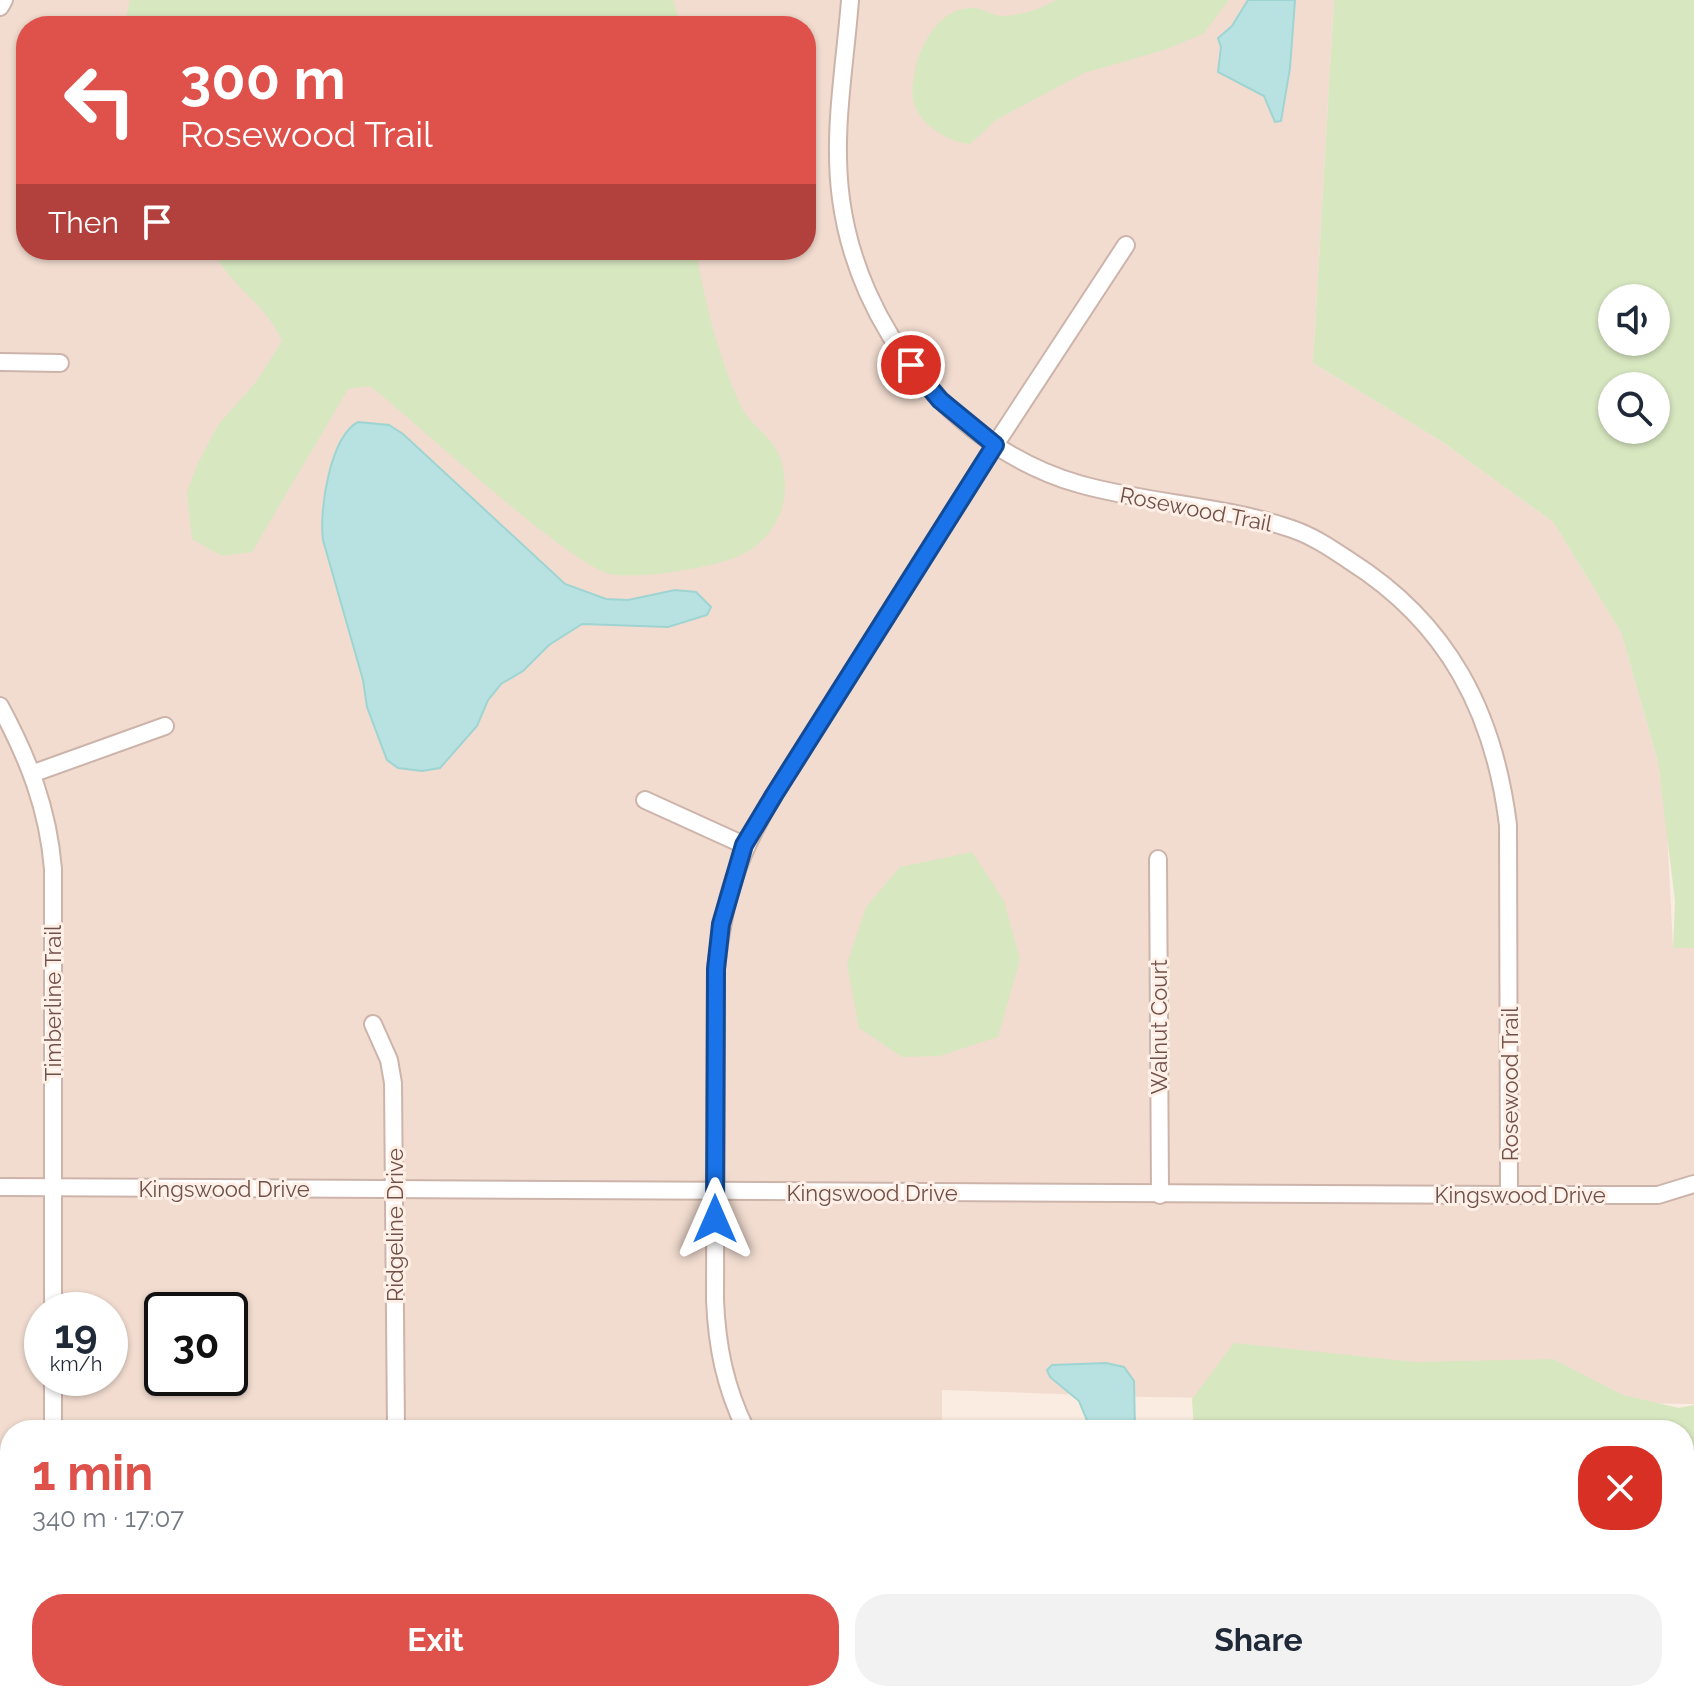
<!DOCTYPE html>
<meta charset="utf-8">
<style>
:root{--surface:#fff;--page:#f2f2f3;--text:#1f2937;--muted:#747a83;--accent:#df514b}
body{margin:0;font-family:Raleway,sans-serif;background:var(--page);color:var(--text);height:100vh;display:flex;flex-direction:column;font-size:30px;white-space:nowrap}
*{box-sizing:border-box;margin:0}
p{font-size:26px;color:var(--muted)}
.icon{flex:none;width:44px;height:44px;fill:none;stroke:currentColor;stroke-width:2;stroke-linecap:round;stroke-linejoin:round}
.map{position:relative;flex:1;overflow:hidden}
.details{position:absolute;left:0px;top:1420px;width:1694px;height:282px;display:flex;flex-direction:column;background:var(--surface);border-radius:32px 32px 0 0;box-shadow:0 2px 6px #0004}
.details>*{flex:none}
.banner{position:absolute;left:16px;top:16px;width:800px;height:244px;border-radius:32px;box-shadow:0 2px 6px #0004;background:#df514b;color:#fff;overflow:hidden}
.tools{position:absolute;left:1598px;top:284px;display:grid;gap:16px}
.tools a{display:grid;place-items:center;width:72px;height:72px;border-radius:50%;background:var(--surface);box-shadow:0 2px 6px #0004;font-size:40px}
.speed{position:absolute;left:24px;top:1292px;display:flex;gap:16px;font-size:40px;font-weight:700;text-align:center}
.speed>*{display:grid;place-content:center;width:104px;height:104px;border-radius:50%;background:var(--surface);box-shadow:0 2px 6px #0004;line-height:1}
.speed small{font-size:20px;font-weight:400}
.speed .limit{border:4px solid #111;border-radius:12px;background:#fff;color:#111}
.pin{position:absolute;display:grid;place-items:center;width:68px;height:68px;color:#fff;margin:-34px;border:4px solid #fff;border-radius:50%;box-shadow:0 2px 8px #0007}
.me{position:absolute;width:88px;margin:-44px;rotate:0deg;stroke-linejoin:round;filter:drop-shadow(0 0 6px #0008)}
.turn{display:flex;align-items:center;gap:28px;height:168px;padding:0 32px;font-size:36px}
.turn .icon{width:104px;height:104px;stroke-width:2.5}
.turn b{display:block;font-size:56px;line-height:68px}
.then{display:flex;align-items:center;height:76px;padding:0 32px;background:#0003;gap:16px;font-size:30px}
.round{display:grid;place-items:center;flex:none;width:84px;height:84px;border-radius:32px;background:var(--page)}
.headline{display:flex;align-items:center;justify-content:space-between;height:136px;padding:0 32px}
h1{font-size:48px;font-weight:700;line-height:60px;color:var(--accent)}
.action{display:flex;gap:16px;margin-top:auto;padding:16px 32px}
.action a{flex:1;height:92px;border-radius:32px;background:var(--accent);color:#fff;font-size:32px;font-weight:700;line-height:92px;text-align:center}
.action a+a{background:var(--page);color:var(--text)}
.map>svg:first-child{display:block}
.residential{fill:#f2dcd0;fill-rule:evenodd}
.green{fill:#d7e7c0;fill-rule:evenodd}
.water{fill:#b7e2e1;stroke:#9ed4d2;stroke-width:2}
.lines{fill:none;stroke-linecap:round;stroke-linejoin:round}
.minor-casing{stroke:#cdb4ab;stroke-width:20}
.minor{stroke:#fff;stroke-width:16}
.route-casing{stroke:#114b97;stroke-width:20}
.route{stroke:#1a73e8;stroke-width:14}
.labels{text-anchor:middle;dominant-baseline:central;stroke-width:6;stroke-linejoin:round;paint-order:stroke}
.street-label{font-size:22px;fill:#705049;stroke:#fef0e6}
</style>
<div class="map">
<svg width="1694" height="1701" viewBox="0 0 1694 1701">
<rect width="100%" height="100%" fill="#fbece1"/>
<path class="residential" d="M0,0H1334L1313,363L1441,441L1553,522L1621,632L1658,762L1667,829L1673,947L1694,942V1404L1145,1397L942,1390V1430H10V1692H676L673,1701H0ZM26,26H806V250H26ZM42,1310H110V1378H42ZM162,1310H230V1378H162Z"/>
<g class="green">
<polygon points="130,0 673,0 681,26 124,26"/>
<path d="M1056,0H1229L1203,34L1164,50L1084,73L996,120L970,144C953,143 932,131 922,118C909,102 912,90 915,71C919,45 941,6 973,8C983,8 992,16 1002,16C1022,15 1039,10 1056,0Z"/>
<path d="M1334,0H1694V948H1673L1675,901L1658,762L1621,632L1553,522L1441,441L1313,363ZM1612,298H1656V342H1612ZM1612,386H1656V430H1612Z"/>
<path d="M212,250H696C704,300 718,355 739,402C754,436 783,434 785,484C786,517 765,547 734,558C704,569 646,578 614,575C573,570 414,420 370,386L348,389L252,552L222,556L192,539L187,493L197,465L218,425L256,382L282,341C265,303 231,287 212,250Z"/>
<polygon points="972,852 1004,901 1020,959 998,1037 939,1056 902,1057 859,1028 847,964 866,907 900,867"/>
<polygon points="1234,1343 1416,1362 1553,1359 1623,1395 1679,1408 1694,1405 1694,1701 673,1701 676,1692 1684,1692 1684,1430 1194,1430 1192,1399"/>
<polygon points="982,1420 1045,1428 1046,1430 936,1430 942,1423"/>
</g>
<g class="water">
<polygon points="1248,0 1295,0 1290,68 1281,121 1275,122 1264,96 1218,72 1221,47 1218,38 1232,26"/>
<path d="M358,422L389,425L403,434L565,584L606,599L628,600L675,590L696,592L711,607L707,615L668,627L582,624L549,645L523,671L501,684L488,700L477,726L440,768L422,771L398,768L387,760L367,707L363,680L323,540C319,510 330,437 358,422Z"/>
<polygon points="1106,1363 1124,1367 1134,1381 1135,1430 1091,1430 1079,1401 1050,1377 1047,1370 1052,1365"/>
<polygon points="509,1692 654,1692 649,1701 513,1701"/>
</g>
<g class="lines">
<g class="minor-casing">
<g id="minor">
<path d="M850,0C845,66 832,133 841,199C858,327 953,448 1079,484C1149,504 1223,505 1292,529C1313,536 1332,549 1350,561C1448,623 1494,712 1508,825L1509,1195"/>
<polyline points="0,7 4,0"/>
<polyline points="0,362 60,363"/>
<path d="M0,706C29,760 48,809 53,869V1310"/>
<polyline points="34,773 165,726"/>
<polyline points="645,800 744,845"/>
<polyline points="1158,859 1160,1195"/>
<polyline points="373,1024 389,1060 393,1083 396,1430"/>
<polyline points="0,1187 1509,1195 1658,1195 1694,1184"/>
<polyline points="53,1430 53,1378"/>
<path d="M746,1430C725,1387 717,1347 715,1300L716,969C724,897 737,857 774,795L995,445L1126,245"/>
<polyline points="107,1692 119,1701"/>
<polyline points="290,1701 295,1692"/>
</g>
</g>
<use href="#minor" class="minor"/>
</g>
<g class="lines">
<g class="route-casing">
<polyline id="route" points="715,1219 716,969 721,924 744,845 774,795 995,445 940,400 911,365"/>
</g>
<use href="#route" class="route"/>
</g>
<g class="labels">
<g class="street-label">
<text transform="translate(1196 509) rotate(11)">Rosewood Trail</text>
<text transform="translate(53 1003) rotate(-90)">Timberline Trail</text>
<text transform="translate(1159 1027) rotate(-90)">Walnut Court</text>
<text transform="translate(1510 1084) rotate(-90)">Rosewood Trail</text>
<text x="224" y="1189">Kingswood Drive</text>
<text x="872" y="1193">Kingswood Drive</text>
<text x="1520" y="1195">Kingswood Drive</text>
<text transform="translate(395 1225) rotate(-90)">Ridgeline Drive</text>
</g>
</g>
</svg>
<div class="tools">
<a><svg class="icon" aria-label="sound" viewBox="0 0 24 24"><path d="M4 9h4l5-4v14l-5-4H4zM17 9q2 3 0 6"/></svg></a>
<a><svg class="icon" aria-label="search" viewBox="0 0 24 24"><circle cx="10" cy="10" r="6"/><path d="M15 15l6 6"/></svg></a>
</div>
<div class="speed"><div>19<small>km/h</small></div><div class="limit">30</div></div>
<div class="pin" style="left:911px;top:365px;background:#d93025"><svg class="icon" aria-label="arrive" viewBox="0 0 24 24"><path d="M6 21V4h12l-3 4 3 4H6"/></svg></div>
<svg class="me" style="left:715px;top:1219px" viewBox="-20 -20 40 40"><path d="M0-17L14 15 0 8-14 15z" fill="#1a73e8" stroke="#fff" stroke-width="4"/></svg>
<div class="banner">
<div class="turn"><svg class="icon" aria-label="left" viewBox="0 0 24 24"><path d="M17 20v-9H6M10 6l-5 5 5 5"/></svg><div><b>300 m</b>Rosewood Trail</div></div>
<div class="then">Then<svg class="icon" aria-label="arrive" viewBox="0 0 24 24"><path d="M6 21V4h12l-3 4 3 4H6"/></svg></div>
</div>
<section class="details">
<div class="headline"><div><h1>1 min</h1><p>340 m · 17:07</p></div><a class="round" style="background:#d93025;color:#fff"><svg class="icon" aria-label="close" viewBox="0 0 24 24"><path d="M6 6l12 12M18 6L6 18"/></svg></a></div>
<div class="action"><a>Exit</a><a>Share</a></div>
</section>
</div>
